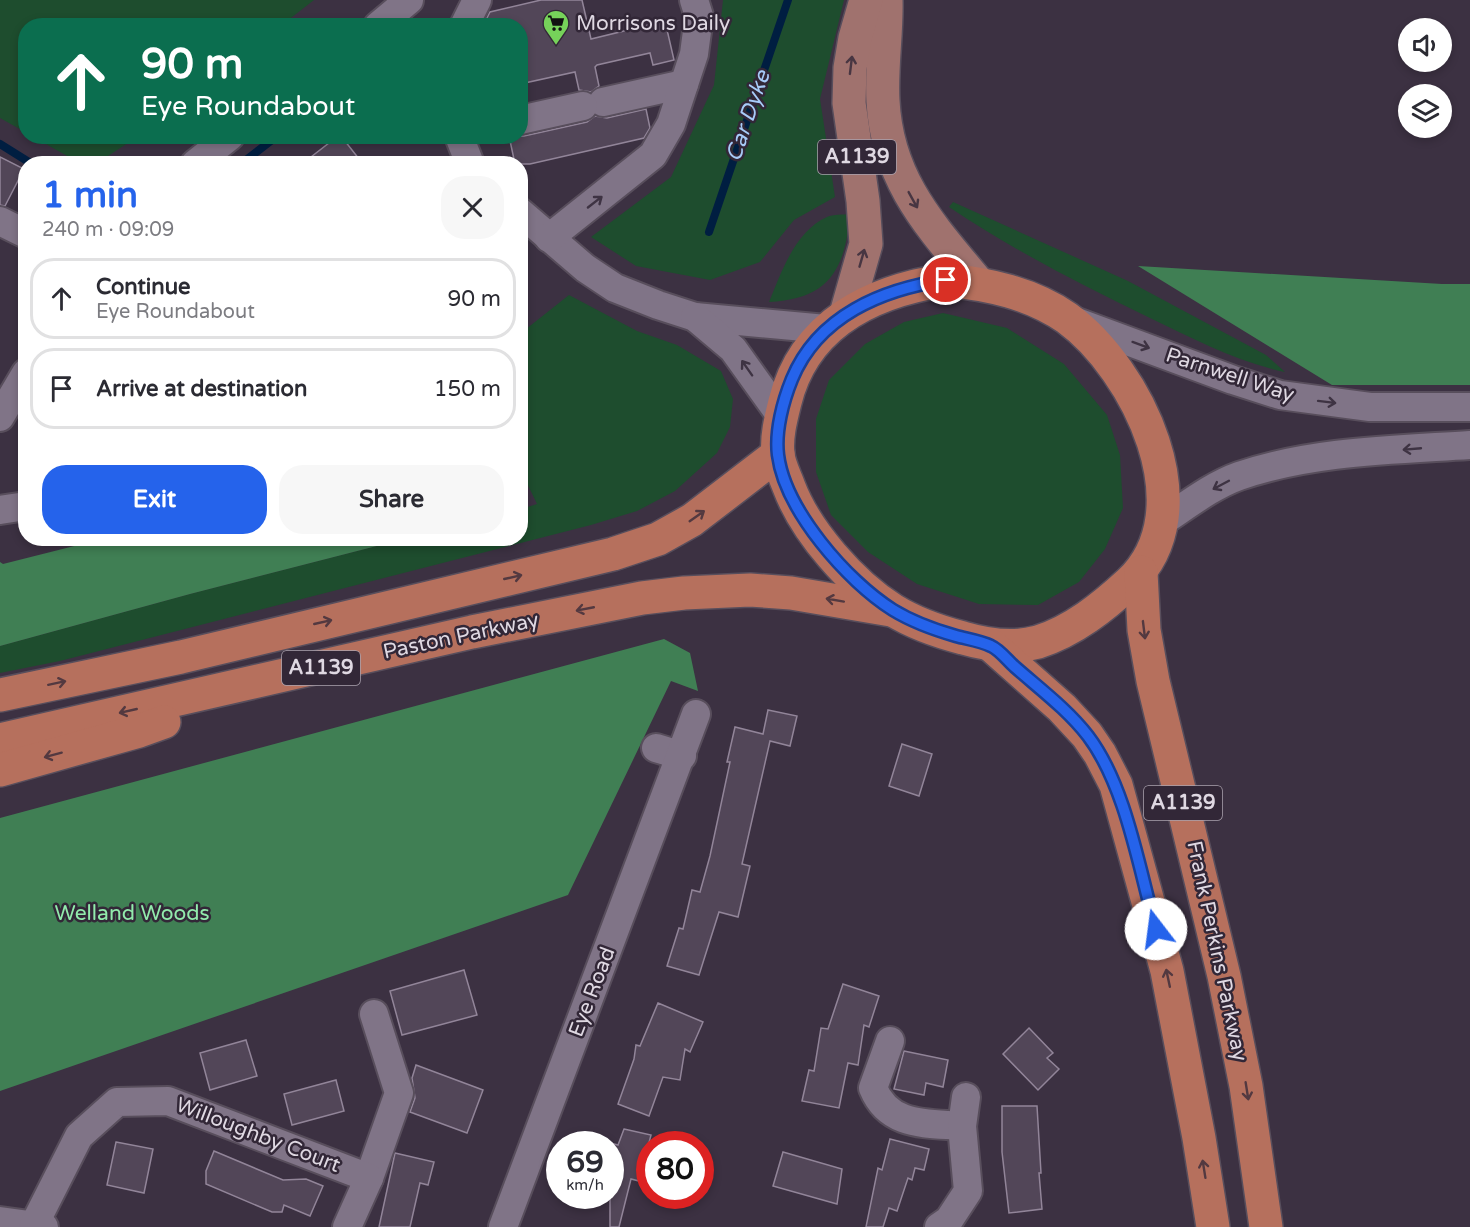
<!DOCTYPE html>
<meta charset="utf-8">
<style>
:root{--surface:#fff;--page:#f7f7f7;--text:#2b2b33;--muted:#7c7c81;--line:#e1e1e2;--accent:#2563eb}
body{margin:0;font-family:"Varela Round",sans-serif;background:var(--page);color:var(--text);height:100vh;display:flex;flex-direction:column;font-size:22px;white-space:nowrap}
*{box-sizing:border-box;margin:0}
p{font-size:20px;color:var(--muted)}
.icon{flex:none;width:33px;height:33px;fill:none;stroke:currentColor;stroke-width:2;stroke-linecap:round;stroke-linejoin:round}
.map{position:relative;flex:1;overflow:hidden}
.drawer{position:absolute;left:18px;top:156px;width:510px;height:390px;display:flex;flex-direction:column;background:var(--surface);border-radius:24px;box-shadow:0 3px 9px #0003}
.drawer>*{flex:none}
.banner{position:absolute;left:18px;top:18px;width:510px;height:126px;border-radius:24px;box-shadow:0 3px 9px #0003;background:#0b6e4f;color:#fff;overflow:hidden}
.buttons{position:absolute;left:1398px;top:18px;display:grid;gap:12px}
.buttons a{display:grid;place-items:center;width:54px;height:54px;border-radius:50%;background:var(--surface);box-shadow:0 3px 9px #0003;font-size:30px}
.speed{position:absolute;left:546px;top:1131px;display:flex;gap:12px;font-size:30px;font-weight:700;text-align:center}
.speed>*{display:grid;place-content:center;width:78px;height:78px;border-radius:50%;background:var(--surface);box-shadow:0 3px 9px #0003;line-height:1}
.speed small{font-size:15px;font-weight:400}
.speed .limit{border:9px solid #d22;background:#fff;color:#111}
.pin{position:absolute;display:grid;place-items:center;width:51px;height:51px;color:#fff;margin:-26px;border:3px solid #fff;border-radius:50%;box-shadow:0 2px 6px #0007}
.me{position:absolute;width:66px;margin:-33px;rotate:345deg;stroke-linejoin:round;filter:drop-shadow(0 0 4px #0008)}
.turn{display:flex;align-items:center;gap:21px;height:126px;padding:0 24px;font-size:27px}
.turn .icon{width:78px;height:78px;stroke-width:2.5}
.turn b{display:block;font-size:42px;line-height:51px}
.round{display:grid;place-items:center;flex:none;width:63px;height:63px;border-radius:24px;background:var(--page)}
.overview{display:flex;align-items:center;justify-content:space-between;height:102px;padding:0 24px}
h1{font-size:36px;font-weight:700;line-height:45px;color:var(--accent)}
.cta{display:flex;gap:12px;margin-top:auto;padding:12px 24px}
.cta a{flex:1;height:69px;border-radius:24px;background:var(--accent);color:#fff;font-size:24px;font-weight:700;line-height:69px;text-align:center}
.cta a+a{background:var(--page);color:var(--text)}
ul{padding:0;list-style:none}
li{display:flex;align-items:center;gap:18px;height:81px;margin:0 12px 9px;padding:0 12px;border:3px solid var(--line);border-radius:24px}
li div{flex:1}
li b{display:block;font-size:22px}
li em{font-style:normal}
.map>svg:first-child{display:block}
.green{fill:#1e4d2e}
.forest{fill:#407f54}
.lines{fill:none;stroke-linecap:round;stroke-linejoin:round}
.stream{stroke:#001e41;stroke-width:8}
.building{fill:#524658;stroke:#928599;stroke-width:1.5}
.minor-casing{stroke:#584e5c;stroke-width:32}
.major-casing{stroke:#584e5c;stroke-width:36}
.highway-casing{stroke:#584e5c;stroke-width:36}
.minor{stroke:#807487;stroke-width:28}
.major{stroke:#a0726e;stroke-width:33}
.highway{stroke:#b6705d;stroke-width:33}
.oneway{stroke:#483642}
.oneway2{stroke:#3e3343}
.oneway3{stroke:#533940}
.route-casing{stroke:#184099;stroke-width:15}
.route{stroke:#2563eb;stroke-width:10}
.labels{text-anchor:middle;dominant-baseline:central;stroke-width:5;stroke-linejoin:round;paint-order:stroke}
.shield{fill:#322737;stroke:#aba3af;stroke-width:1.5}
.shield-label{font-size:20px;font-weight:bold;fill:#dfd8e2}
.poi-label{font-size:21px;fill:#dfd8e2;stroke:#322737;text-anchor:start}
.street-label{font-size:21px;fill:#dfd8e2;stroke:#322737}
.park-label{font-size:21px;fill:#92ebac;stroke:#322737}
.water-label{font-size:22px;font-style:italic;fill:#a7cbf8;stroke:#322737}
</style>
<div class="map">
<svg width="1470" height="1227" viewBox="0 0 1470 1227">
<rect width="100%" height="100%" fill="#3c3142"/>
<g class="green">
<polygon points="0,0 314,0 282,25 26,26 25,132 0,118"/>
<polygon points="723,0 844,0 820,99 835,197 794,220 760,262 710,280 636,266 591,237 671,177 714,85"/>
<polygon points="33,137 137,137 108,156 71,158"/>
<path d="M953,202L1128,281L1266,355L1285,372C1237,362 1194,339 1150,318C1080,284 1013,250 949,207Z"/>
<path d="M850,214C845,270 829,299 769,302C781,273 795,231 827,217C833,214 843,215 850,214Z"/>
<polygon points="569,295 637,331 677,345 721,371 733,399 730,427 717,453 675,491 637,511 591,525 60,661 0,673 0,646 190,594 404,539 520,538 521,509 537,504 521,471 521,333"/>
<polygon points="943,313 1007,328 1064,364 1107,415 1120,455 1123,508 1105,549 1079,582 1038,605 979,604 917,584 868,552 831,515 816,472 816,419 829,380 865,344 904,322"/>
</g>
<g class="forest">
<polygon points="1138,266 1442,284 1470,284 1470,385 1332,385"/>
<polygon points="106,538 404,538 404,539 190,594 0,646 0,562 3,564"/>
<polygon points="664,639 690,653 698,691 671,681 568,895 0,1091 0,818"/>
</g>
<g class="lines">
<g class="stream">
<polyline points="0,144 32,164"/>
<polyline points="241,164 277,136"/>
<polyline points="709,232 788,0"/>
</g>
</g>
<g class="building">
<polygon points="541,0 582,0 591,39 665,21 674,60 653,65 650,53 597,65 595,67 599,86 591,92 579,90 575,72 520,84 520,26 483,26 490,12"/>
<polygon points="646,109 650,128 644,138 530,164 515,164 509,136 524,136 587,122 595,116 607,118"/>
<polygon points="338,136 341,136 363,164 302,164"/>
<polygon points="0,157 24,169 5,206 0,205"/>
<polygon points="768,710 797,716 790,746 770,741 742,864 750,866 738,917 719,912 699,975 667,966 679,928 683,929 692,890 700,892 710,856 730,762 727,762 735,727 763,734"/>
<polygon points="902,744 932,754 919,796 889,786"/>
<polygon points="464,970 477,1015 402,1035 390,991"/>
<polygon points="843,984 879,996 869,1027 864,1025 858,1065 848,1063 839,1108 802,1101 809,1070 814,1071 821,1028 828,1029"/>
<polygon points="658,1003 703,1022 690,1052 685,1049 680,1080 663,1077 649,1116 618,1104 634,1059 636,1045 640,1046"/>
<polygon points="1029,1028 1053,1053 1047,1058 1059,1069 1038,1090 1003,1054"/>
<polygon points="246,1040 257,1076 210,1090 200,1053"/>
<polygon points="904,1051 948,1060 943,1087 926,1083 924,1095 894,1089"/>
<polygon points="416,1065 483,1090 467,1133 410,1112 415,1098 412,1078"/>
<polygon points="336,1080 344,1111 292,1125 284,1094"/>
<polygon points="1002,1106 1037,1106 1041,1173 1039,1173 1042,1209 1009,1213 1002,1152"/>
<polygon points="624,1129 651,1135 639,1181 631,1179 619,1227 610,1227 610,1143 618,1145"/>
<polygon points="890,1139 929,1149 924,1170 915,1168 912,1180 908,1178 897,1211 889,1208 883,1227 866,1227 878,1168 882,1170"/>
<polygon points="116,1142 153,1149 144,1193 107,1185"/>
<polygon points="214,1151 283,1180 306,1179 323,1186 310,1216 284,1205 282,1212 272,1212 206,1184 206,1171"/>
<polygon points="783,1152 842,1169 837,1204 773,1186"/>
<polygon points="395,1153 434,1162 428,1185 420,1183 410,1227 379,1227"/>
</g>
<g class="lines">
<g class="minor-casing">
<g id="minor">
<polyline points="378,26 409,0"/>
<polyline points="464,26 477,0"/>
<polyline points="603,102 684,84"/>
<polyline points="520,120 583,106"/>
<polyline points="459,136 470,164"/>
<polyline points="195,164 230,136"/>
<polyline points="520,212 585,268 615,288 658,305 695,317 826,329"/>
<polyline points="0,221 26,234"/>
<polyline points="549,238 653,155 671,124 694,54 699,16 694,0"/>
<polyline points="695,317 733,349 781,416"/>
<polyline points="1071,320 1233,380 1280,395 1370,407 1470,407"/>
<polyline points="0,417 26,373"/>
<polyline points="0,510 26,506"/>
<path d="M1160,523C1185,507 1211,486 1239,476C1312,451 1393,450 1470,445"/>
<polyline points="656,748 682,756"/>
<path d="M890,1041L873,1088C889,1127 926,1123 962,1126"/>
<polyline points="369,1178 399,1093 374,1014"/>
<polyline points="0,1221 44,1227"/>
<polyline points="34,1225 79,1136 117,1102 168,1101 369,1178 347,1227"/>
<polyline points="503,1227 696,714"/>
<polyline points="939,1227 949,1220 968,1191 962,1126 966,1097"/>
</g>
</g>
<g class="major-casing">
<g id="major">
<path d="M886,0C887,33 881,67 883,101C887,180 930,225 978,283"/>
<polyline points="846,314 866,244 863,201 849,103 850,68 855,38 866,0"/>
</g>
</g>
<g class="highway-casing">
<g id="highway">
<path d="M946,280C988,284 1031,293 1067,318C1137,369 1206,510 1130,582C1103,607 1073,631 1038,642C1013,649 987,645 963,638C940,632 914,623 893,610C852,584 806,532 789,487C785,476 779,465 778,454C776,437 781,418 785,402C804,324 872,291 946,280Z"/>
<polyline points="1141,572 1144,630 1153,681 1224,976 1246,1086 1266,1227"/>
<polyline points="992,646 1062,708 1087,735 1100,754 1116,785 1167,971 1199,1138 1213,1227"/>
<polyline points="0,695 181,657 613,554 658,539 692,520 778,454"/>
<polyline points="0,740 472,632 642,598 684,593 750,590 791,593 891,610"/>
<polyline points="0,770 139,731 164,722"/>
</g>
</g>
<use href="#minor" class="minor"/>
<use href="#major" class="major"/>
<use href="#highway" class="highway"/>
</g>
<defs><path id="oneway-shaft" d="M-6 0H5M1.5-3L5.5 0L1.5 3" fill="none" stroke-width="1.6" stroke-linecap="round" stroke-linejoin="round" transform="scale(1.5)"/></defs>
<g class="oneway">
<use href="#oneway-shaft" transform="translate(851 65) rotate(-83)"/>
<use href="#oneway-shaft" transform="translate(913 200) rotate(61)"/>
<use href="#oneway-shaft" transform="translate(862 258) rotate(-74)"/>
</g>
<g class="oneway2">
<use href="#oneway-shaft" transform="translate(595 202) rotate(-38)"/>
<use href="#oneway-shaft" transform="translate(1141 345) rotate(20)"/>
<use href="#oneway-shaft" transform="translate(747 368) rotate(-125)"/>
<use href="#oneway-shaft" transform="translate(1327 402) rotate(7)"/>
<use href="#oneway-shaft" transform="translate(1412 449) rotate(175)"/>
<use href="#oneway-shaft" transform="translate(1221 485) rotate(152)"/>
</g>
<g class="oneway3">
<use href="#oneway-shaft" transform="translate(697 516) rotate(-35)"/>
<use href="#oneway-shaft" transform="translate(513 577) rotate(-13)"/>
<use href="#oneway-shaft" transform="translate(835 600) rotate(-170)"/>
<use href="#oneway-shaft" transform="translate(585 609) rotate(169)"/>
<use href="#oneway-shaft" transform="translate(323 622) rotate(-13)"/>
<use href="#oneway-shaft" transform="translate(1144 630) rotate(83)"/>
<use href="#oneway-shaft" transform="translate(57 683) rotate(-12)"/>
<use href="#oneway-shaft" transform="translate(128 711) rotate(167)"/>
<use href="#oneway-shaft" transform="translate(53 755) rotate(165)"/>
<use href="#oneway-shaft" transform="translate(1168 978) rotate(-102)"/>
<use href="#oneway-shaft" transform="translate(1247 1091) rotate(81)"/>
<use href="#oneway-shaft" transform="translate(1204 1169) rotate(-99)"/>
</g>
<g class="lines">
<g class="route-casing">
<path id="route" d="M946,280C882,289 818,316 792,379C783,401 775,431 778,455C785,510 847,581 893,610C911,621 935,630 956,636C967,639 981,641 991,646C1000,650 1008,661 1015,667C1040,689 1068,710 1088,736C1126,786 1139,869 1156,929"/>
</g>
<use href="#route" class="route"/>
</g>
<defs>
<g id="supermarket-pin" transform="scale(1.35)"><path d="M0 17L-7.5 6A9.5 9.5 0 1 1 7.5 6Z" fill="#76d25a" stroke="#322737"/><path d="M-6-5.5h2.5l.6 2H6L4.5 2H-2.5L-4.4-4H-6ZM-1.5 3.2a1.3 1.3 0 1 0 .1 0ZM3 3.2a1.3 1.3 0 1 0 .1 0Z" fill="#111"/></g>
</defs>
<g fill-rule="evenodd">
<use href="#supermarket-pin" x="556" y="23"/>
</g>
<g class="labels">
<g class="shield">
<rect x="818" y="140" width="78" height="34" rx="4.5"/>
<rect x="282" y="651" width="78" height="34" rx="4.5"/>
<rect x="1144" y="786" width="78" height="34" rx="4.5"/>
</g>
<g class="shield-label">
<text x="857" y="157">A1139</text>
<text x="321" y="668">A1139</text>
<text x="1183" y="803">A1139</text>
</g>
<g class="poi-label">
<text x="576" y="23">Morrisons Daily</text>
</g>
<g class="street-label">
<text transform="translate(1230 375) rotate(18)">Parnwell Way</text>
<text transform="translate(461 636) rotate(-12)">Paston Parkway</text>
<text transform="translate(1217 951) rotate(78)">Frank Perkins Parkway</text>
<text transform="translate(592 992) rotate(-69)">Eye Road</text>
<text transform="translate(258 1135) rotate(21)">Willoughby Court</text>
</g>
<g class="park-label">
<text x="132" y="913">Welland Woods</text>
</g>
<g class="water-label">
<text transform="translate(748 116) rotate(-71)">Car Dyke</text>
</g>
</g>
</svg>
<div class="buttons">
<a><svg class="icon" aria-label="sound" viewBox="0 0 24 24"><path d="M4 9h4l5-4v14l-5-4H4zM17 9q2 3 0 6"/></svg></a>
<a><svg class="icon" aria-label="layers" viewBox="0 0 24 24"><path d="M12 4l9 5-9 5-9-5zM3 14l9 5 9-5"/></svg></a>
</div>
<div class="speed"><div>69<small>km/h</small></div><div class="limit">80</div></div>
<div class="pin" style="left:946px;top:280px;background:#d93025"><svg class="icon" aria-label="arrive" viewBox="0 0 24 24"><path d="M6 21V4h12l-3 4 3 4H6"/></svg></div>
<svg class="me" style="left:1156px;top:929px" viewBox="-20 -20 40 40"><circle r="19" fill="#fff"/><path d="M0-13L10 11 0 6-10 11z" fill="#2563eb"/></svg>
<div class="banner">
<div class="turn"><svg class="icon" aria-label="ahead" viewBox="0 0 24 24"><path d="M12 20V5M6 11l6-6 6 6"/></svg><div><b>90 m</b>Eye Roundabout</div></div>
</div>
<section class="drawer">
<div class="overview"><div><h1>1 min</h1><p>240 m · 09:09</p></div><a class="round"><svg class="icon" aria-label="close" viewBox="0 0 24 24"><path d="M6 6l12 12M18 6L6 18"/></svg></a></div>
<ul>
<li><svg class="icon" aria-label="ahead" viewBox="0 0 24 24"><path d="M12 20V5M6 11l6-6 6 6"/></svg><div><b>Continue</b><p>Eye Roundabout</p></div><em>90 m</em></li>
<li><svg class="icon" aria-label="arrive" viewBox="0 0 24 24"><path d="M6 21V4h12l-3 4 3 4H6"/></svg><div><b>Arrive at destination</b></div><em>150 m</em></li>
</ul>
<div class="cta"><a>Exit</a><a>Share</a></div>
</section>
</div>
